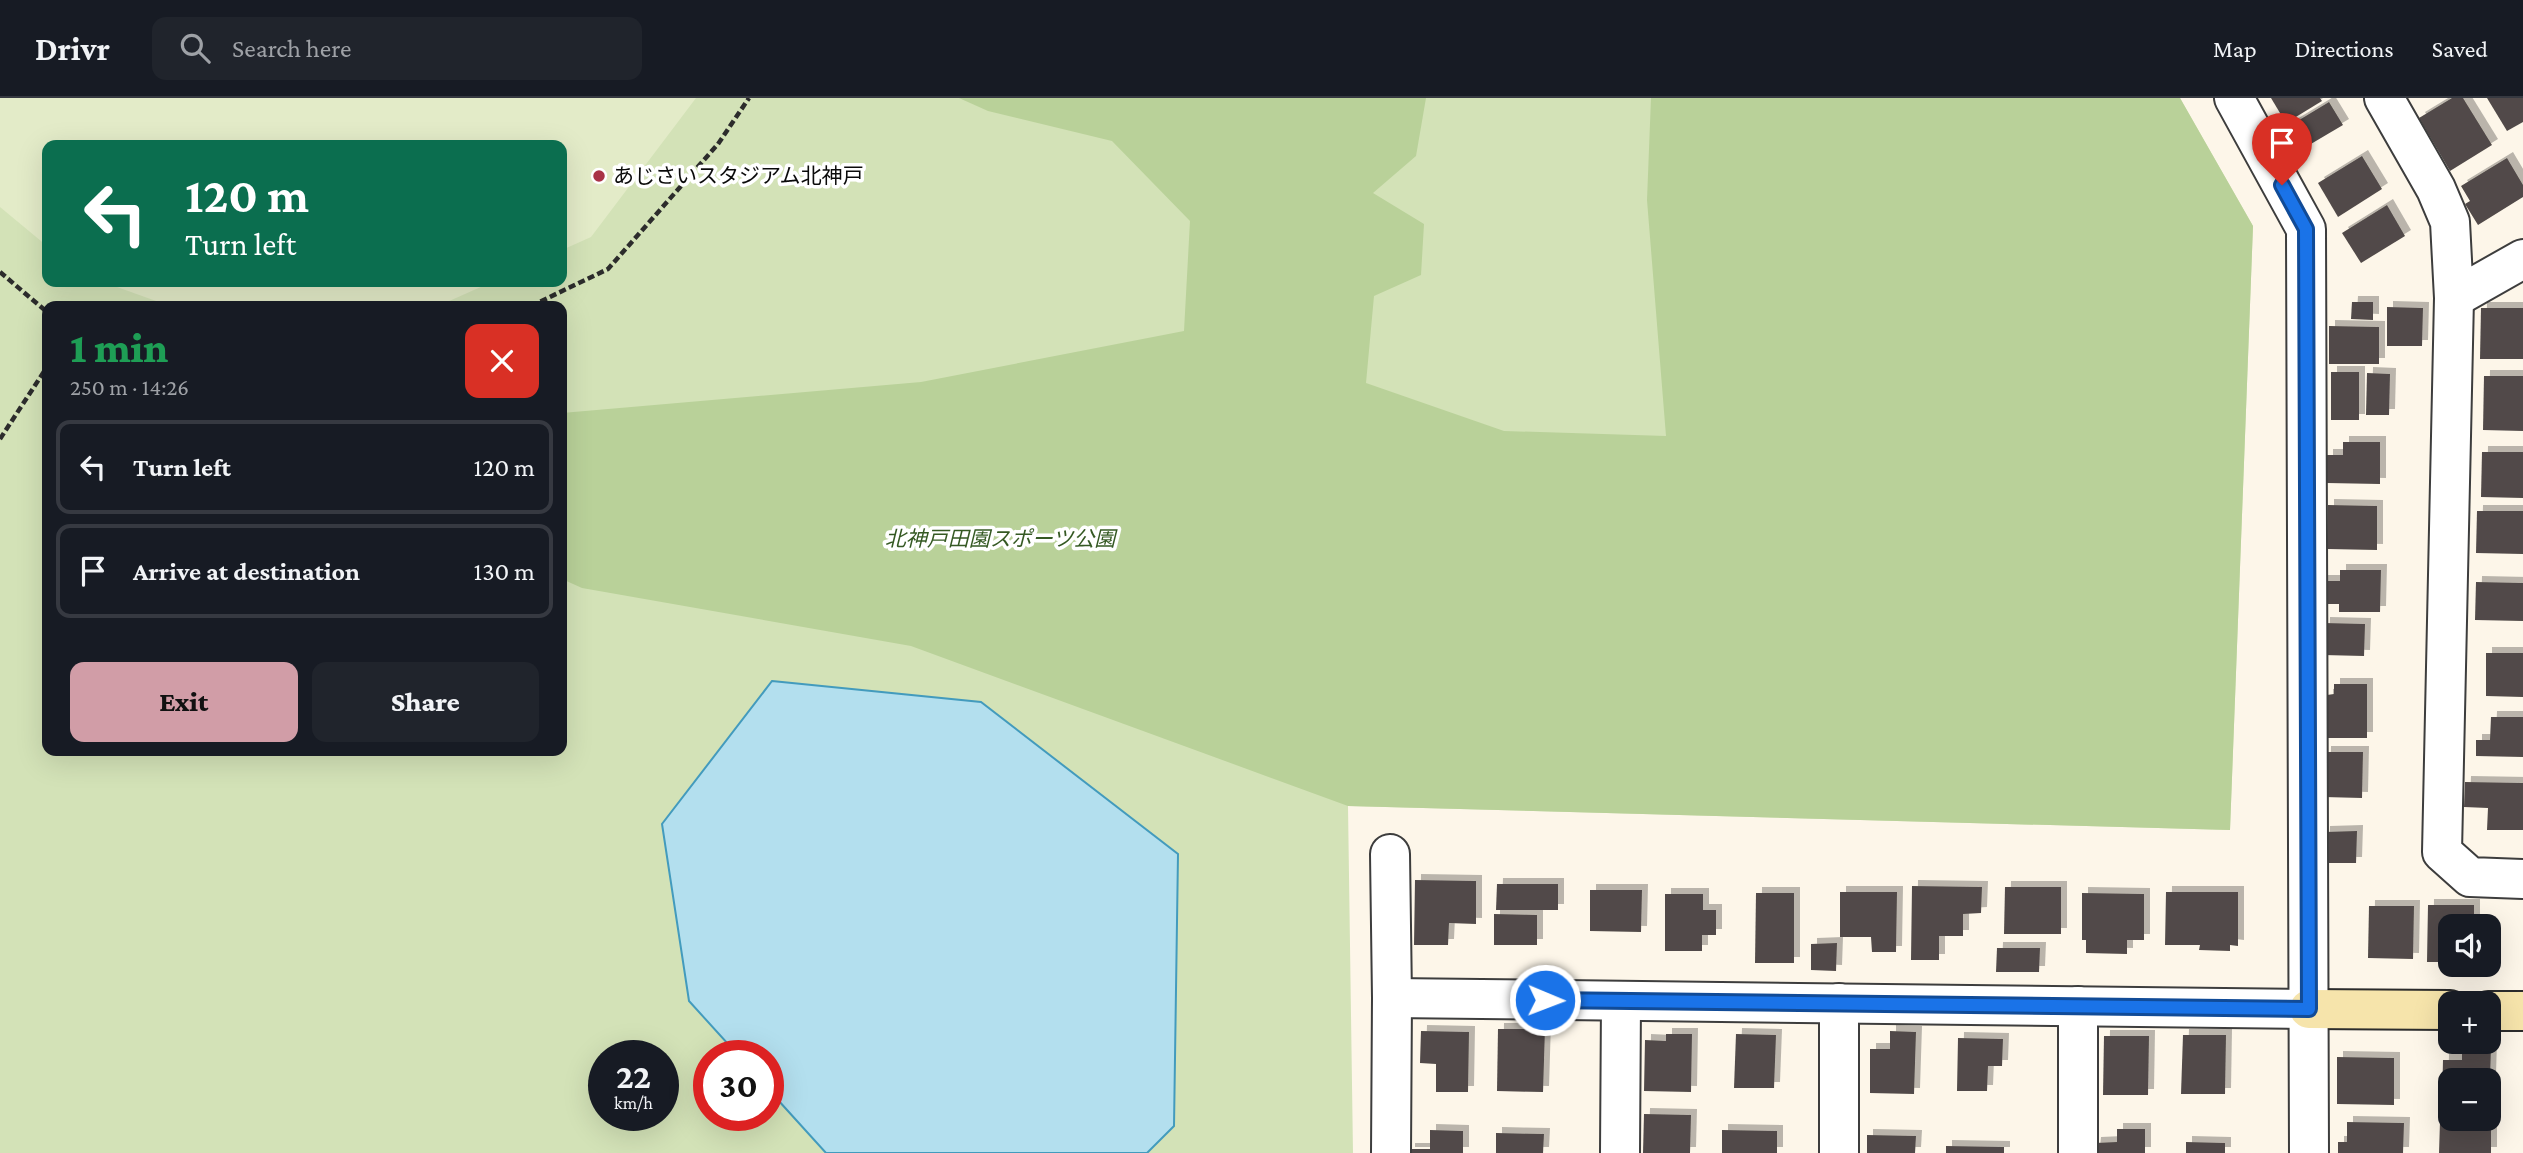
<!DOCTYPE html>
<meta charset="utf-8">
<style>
:root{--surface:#171b24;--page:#20242c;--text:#f1f3f6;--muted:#9ea1a6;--line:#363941;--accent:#d19da7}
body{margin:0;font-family:"Crimson Pro","Noto Sans JP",serif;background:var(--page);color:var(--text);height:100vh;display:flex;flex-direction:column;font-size:26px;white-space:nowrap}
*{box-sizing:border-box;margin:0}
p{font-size:23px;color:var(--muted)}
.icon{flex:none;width:38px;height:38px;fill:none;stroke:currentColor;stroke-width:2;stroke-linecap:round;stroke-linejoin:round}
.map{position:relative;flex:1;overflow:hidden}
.side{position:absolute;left:42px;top:203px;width:525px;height:455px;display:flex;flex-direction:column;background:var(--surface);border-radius:14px;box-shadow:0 7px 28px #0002}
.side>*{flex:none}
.banner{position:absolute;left:42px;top:42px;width:525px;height:147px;border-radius:14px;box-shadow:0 7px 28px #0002;background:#0b6e4f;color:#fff;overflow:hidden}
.tools{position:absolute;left:2438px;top:816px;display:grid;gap:14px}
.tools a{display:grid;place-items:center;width:63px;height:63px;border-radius:14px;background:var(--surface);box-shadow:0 7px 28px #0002;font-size:35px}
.speed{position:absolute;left:588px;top:942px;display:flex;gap:14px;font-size:35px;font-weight:700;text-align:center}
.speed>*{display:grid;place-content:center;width:91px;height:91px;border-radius:50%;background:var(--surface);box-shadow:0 7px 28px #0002;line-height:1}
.speed small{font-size:18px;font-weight:400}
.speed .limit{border:10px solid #d22;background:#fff;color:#111}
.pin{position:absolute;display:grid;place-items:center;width:60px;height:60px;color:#fff;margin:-72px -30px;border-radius:50% 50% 50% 0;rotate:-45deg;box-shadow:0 0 7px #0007}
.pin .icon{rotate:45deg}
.me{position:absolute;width:77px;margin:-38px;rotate:91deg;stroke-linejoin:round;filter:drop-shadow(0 0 5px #0008)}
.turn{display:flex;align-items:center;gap:24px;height:147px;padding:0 28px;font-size:32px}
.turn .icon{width:91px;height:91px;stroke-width:2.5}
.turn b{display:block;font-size:49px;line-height:60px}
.round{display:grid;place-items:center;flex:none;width:74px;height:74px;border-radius:14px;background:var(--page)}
.head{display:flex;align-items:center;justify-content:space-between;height:119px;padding:0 28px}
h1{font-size:42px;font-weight:800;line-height:52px;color:#1e9e55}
.action{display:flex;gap:14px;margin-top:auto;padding:14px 28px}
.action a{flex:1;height:80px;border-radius:14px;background:var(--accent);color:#111;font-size:28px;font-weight:800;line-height:80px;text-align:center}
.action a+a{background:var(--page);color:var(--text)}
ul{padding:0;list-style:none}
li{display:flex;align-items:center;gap:21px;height:94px;margin:0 14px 10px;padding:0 14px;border:4px solid var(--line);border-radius:14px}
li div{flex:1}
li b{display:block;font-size:26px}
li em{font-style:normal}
header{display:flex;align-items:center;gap:42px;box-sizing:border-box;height:98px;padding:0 35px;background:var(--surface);border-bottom:2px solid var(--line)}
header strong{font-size:33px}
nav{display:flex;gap:38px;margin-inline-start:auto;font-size:24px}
.search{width:490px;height:63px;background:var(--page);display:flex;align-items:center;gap:18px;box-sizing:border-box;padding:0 24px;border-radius:14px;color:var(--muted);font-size:26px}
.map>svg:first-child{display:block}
.green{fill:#d3e2b7;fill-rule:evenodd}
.forest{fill:#b9d199}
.pitch{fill:#e3ebc8}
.water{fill:#b3dfee;stroke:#439bbd;stroke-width:2}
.building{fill:#514a48;filter:url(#shadow)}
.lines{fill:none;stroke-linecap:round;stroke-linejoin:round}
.street-casing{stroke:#3d3d3d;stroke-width:42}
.secondary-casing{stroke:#2c2c2c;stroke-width:42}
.path{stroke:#2c2c2c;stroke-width:4.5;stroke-dasharray:7 3.5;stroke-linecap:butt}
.street{stroke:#fff;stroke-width:38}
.secondary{stroke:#f6e4ab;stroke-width:38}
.route-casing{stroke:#114b97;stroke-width:18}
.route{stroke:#1a73e8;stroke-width:12}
.poi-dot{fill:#a93347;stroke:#fff;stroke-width:2.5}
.labels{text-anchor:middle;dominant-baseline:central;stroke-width:7;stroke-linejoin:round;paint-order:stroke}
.poi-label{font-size:21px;fill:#0a0a0a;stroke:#fff;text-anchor:start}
.park-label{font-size:21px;font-style:italic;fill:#355923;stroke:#fff}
</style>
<header>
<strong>Drivr</strong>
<div class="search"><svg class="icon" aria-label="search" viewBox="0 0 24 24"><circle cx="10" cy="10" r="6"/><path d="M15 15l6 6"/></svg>Search here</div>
<nav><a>Map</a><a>Directions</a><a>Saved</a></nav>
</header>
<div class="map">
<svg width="2523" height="1055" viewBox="0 0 2523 1055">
<defs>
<filter id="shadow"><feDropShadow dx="6" dy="-6" stdDeviation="0" flood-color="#0004"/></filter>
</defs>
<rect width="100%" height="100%" fill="#fdf6e9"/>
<path class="green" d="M0,0H2180L2253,128L2230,732L1348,708L1353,1055H0ZM47,47H562V184H47ZM47,208H562V653H47ZM604,957H663V1017H604ZM709,957H768V1017H709Z"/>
<polygon class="forest" points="959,0 1426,0 1416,58 1373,95 1424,126 1421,177 1374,198 1366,285 1504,333 1666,338 1647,102 1651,0 2180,0 2253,128 2230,732 1348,708 911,548 582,490 562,481 562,315 921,284 1184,233 1190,123 1112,43 988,13"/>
<g class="pitch">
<polygon points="0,0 696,0 591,139 562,152 562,47 47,47 47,148 0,109"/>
<polygon points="103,184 492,184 438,208 170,208"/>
</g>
<polygon class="water" points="772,583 981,604 1178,756 1174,1028 1147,1055 826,1055 768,991 768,957 738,957 689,903 662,726"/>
<g class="building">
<polygon points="2271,0 2320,0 2322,3 2286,25"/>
<polygon points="2452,0 2463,0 2492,47 2450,73 2419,20"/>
<polygon points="2487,0 2523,0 2523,24 2507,33"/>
<polygon points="2329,4 2343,27 2299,53 2286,30"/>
<polygon points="2362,58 2382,91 2338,119 2318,85"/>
<polygon points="2507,60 2523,87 2523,99 2478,127 2465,106 2470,103 2461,88"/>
<polygon points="2387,107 2405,138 2361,165 2342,135"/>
<polygon points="2352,204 2373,204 2373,222 2351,221"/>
<polygon points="2387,209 2423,210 2422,248 2387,248"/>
<polygon points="2481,210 2523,210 2523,261 2480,261"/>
<polygon points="2329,228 2379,229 2379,266 2329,266"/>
<rect x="2331" y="274" width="28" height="48"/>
<polygon points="2367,275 2390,276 2389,317 2366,317"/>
<polygon points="2484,278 2523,278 2523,333 2483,332"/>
<polygon points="2343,344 2380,344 2380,386 2327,385 2327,357 2343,357"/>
<polygon points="2482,354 2523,354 2523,400 2481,399"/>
<polygon points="2328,407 2377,408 2377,452 2328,451"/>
<polygon points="2477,413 2523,413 2523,456 2476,455"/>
<polygon points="2340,472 2381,472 2380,514 2339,514 2339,506 2322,506 2322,483 2340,483"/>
<polygon points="2476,484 2523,485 2523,523 2475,522"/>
<polygon points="2324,525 2365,526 2364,558 2323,557"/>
<polygon points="2486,555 2523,555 2523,599 2486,598"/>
<polygon points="2334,586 2367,586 2367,640 2327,640 2327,597 2334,596"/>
<polygon points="2491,619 2523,619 2523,659 2476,658 2476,642 2490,642"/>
<polygon points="2325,654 2363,654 2362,700 2324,699"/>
<polygon points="2465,684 2523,685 2523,732 2487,732 2488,710 2464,709"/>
<polygon points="2357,733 2356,765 2323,765 2324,734"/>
<polygon points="1415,782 1476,783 1476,826 1449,825 1448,847 1414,847"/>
<polygon points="1497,786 1558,786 1558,812 1496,812"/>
<polygon points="1912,788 1982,789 1981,815 1963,816 1963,838 1939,838 1939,862 1911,862"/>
<polygon points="2005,789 2061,789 2061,836 2004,836"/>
<polygon points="1590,792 1642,792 1641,834 1590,833"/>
<polygon points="1840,794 1897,794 1896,854 1872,854 1871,839 1840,839"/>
<polygon points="2166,794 2238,794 2238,848 2230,847 2230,853 2199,852 2200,847 2165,847"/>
<polygon points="1756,795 1794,795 1794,865 1755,865"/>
<polygon points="2082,795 2144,796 2144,842 2127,842 2127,856 2086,855 2086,842 2082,842"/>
<polygon points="1665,796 1703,796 1703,812 1716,812 1716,837 1702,837 1702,853 1665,853"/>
<polygon points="2428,807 2474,807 2474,828 2450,828 2450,864 2427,864"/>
<polygon points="2369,808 2414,808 2413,861 2368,860"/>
<polygon points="1494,816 1537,817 1537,847 1494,847"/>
<polygon points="1837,845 1836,873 1811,872 1811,846"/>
<polygon points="1997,850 2040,850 2039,874 1996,874"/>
<polygon points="1498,931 1545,931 1543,994 1497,993"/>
<polygon points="1421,933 1469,934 1468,994 1436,994 1436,966 1420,965"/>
<polygon points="1890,933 1916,934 1914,996 1870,995 1870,951 1890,951"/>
<polygon points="1666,936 1692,936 1691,994 1644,993 1645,942 1666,943"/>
<polygon points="1736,936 1776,937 1774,990 1734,990"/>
<polygon points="2183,937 2226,937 2225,996 2181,996"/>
<polygon points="2104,938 2149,938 2148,997 2103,997"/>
<polygon points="1958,940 2003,941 2002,968 1988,968 1987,993 1957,993"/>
<polygon points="2462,949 2491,949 2490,982 2450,982 2450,1005 2442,1006 2443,962 2462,962"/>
<polygon points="2337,959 2394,960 2394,1007 2337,1006"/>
<polygon points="1644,1016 1691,1017 1690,1055 1643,1055"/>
<polygon points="2440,1023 2491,1024 2491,1055 2439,1055"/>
<polygon points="2347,1024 2404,1025 2403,1055 2338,1055 2338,1044 2347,1044"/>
<polygon points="2117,1031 2145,1031 2145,1055 2094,1055 2095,1045 2117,1044"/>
<polygon points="1430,1032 1463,1033 1463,1055 1409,1055 1409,1051 1430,1051"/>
<polygon points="1722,1032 1777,1033 1777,1055 1722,1055"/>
<polygon points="1496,1035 1544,1036 1543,1055 1496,1055"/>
<polygon points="1867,1037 1916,1038 1915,1055 1867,1055"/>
<polygon points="2186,1044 2225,1045 2225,1055 2186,1055"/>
<polygon points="1946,1048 2004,1049 2004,1055 1946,1055"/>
</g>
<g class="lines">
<g class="street-casing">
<g id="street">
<polyline points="2234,0 2306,131 2309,1055"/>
<polyline points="2384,0 2436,91 2450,124 2454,200 2523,161"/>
<polyline points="2454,200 2442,754 2470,779 2523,781"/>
<polyline points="1390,756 1392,900 1391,1055"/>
<polyline points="1392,900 2309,911"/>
<polyline points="1839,905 1839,1055"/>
<polyline points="1620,1055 1621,903"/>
<polyline points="2078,1055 2078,908"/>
</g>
</g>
<g class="secondary-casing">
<g id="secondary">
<polyline points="2309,911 2450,912"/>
<polyline points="2488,913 2523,913"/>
</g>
</g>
<g class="path">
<polyline points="0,174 47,214"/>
<polyline points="531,208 608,171 718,46 749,0"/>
<polyline points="0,341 47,269"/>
</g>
<use href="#street" class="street"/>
<use href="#secondary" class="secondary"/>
</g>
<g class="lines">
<g class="route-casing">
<polyline id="route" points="1545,902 2309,911 2306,131 2282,87"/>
</g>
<use href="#route" class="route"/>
</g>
<circle class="poi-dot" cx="599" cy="78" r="7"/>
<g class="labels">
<g class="poi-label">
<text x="613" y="78">あじさいスタジアム北神戸</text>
</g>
<g class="park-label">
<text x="1000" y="441">北神戸田園スポーツ公園</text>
</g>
</g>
</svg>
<div class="tools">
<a><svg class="icon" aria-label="sound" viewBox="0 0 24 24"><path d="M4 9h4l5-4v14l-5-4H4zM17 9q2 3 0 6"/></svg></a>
<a>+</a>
<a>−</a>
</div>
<div class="speed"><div>22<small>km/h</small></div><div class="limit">30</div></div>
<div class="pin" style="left:2282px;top:87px;background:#d93025"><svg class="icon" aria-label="arrive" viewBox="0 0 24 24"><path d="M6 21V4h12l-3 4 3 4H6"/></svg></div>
<svg class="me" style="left:1545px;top:902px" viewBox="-20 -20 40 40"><circle r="17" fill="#1a73e8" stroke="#fff" stroke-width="3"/><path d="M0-11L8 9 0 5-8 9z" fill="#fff"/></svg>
<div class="banner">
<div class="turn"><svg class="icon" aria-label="left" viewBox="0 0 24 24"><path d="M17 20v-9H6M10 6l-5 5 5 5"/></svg><div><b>120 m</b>Turn left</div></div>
</div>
<section class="side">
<div class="head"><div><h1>1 min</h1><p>250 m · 14:26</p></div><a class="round" style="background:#d93025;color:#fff"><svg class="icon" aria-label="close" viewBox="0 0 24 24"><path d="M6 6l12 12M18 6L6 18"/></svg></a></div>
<ul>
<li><svg class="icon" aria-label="left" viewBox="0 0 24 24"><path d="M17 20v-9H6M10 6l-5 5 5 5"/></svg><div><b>Turn left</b></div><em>120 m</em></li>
<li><svg class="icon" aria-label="arrive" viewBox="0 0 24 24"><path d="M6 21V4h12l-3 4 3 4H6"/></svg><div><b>Arrive at destination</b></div><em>130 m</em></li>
</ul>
<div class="action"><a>Exit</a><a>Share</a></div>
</section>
</div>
